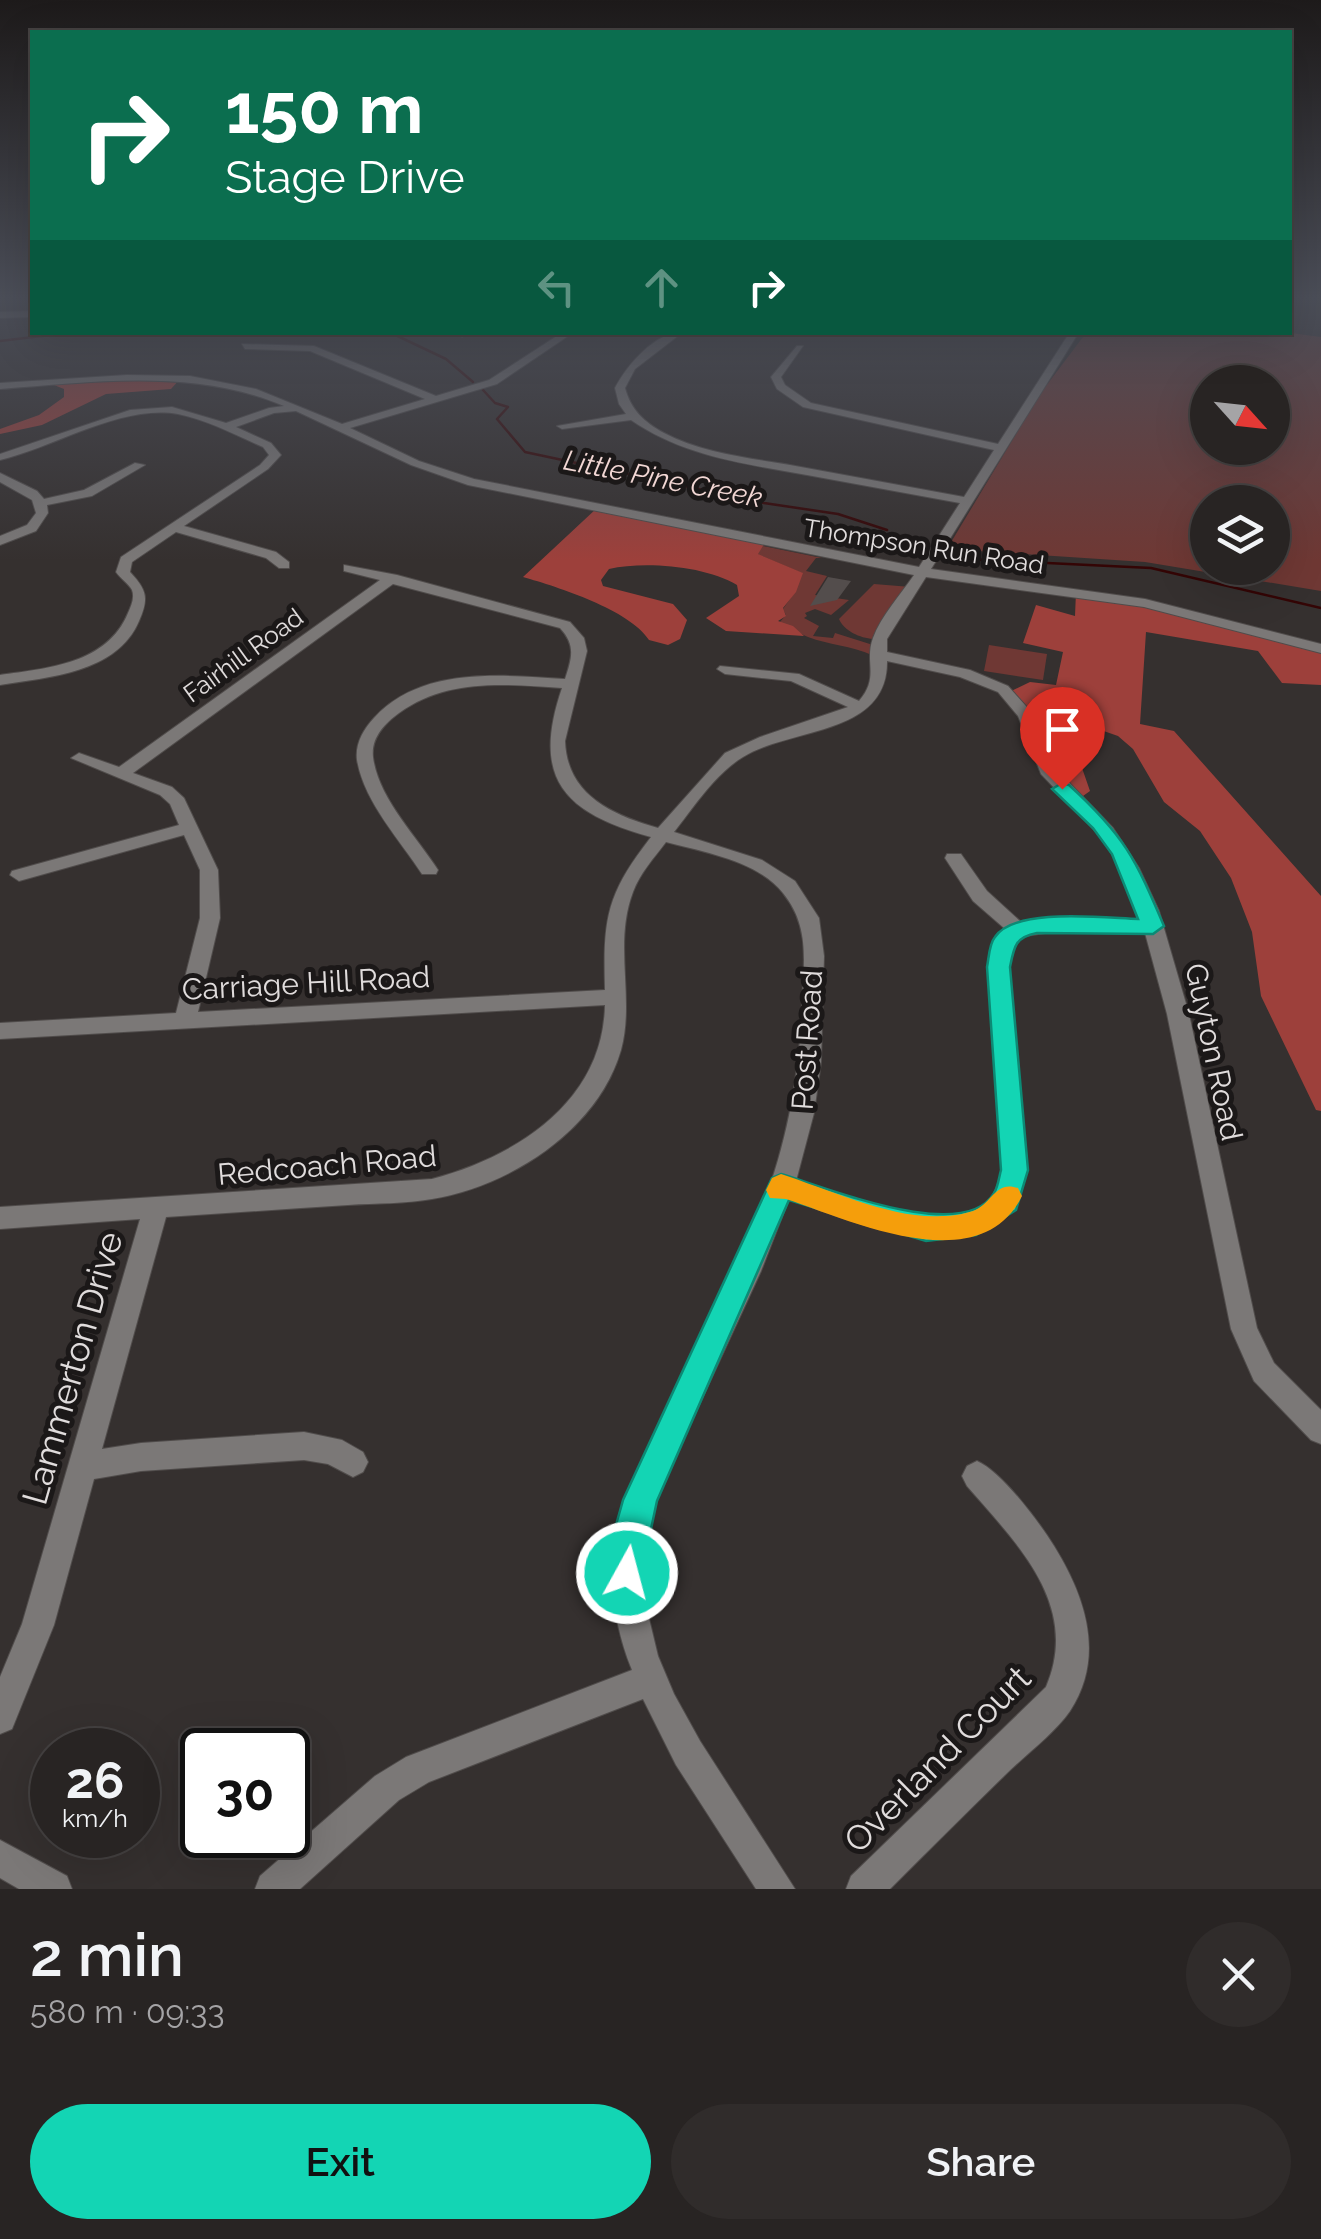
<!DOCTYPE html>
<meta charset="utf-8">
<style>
:root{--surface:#282423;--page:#302c2b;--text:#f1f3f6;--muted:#a5a4a6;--line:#444141;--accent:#13d5b4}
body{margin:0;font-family:Raleway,sans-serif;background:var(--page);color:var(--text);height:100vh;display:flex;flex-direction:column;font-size:38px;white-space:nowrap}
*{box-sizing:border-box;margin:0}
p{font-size:32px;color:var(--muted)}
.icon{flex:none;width:55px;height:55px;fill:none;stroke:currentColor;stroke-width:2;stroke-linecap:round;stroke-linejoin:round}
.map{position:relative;height:1889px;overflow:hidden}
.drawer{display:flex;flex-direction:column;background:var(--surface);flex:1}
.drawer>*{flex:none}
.hud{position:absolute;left:30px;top:30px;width:1262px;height:305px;border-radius:0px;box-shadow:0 10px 40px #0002,0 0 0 2px var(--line);background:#0b6e4f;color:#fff;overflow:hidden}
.needle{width:65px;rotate:117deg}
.fabs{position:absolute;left:1190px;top:365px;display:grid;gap:20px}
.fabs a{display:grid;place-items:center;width:100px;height:100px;border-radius:50%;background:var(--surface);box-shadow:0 10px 40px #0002,0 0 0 2px var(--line);font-size:50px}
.speed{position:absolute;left:30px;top:1728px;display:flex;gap:20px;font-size:50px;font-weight:700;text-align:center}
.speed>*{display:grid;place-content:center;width:130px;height:130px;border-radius:50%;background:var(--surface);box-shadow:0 10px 40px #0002,0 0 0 2px var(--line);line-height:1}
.speed small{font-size:25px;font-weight:400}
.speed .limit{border:5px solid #111;border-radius:15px;background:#fff;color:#111}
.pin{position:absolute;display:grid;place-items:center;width:85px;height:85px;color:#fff;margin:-102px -42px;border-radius:50% 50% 50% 0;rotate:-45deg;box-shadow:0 0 10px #0007}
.pin .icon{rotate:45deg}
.me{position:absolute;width:110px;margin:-55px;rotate:7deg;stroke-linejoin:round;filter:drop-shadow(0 0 8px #0008)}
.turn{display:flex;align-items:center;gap:35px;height:210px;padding:0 30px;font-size:45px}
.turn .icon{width:130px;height:130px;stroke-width:2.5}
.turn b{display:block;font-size:70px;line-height:85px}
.lanes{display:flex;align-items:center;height:95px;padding:0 30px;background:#0003;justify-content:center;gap:50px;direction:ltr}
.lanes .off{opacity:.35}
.round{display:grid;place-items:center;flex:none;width:105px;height:105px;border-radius:52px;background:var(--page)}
.headline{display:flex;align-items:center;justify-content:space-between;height:170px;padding:0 30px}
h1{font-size:60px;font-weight:600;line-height:75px}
.primary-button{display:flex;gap:20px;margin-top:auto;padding:20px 30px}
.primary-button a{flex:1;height:115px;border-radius:60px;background:var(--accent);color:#111;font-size:40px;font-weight:600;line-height:115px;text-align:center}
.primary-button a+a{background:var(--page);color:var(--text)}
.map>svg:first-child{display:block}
.green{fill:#6f3834;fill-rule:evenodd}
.forest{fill:#9d403b}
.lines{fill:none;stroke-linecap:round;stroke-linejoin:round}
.stream{stroke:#340505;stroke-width:2.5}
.building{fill:#534d4c}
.minor-casing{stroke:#504c4b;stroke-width:2}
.minor{fill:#7b7877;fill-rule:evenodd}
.route{fill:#13d5b4;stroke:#0c8a75;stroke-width:2.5}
.slow{fill:#f59e0b}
.labels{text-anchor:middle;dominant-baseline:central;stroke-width:10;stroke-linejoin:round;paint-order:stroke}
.far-street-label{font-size:25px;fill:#e0dcdc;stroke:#1b1818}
.far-water-label{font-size:28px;font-style:italic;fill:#f2d7d4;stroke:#1b1818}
.street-label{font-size:30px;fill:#e0dcdc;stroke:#1b1818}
.near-street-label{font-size:35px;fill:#e0dcdc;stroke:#1b1818}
</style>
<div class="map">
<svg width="1321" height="1889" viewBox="0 0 1321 1889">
<rect width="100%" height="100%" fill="#35302f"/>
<g class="green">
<path d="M1283,332L1321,337V591L1145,562L947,549L1040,394L1086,333ZM1208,382H1272V448H1208ZM1208,502H1272V568H1208Z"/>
<path d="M763,546L822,558H816L806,571L827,576L815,595L849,600L831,615L815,609L805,613L807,616L804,618L819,626L813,636L833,638L835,633L873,645L874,656C850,645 829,645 808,637C797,633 791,625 779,623L786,615L783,609L795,592L802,573L757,554Z"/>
<path d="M874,584L911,587L873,639C860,638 844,631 839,619Z"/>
<polygon points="989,645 1047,654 1043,680 984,671"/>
</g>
<g class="forest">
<polygon points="180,379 171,389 106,394 42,425 0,434 0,429 39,415 64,397 64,389 49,383"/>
<path d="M597,508L765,543L758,554L803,573L796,592L783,608L786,616L778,621L793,626L804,636L726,631L706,618L739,596L737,585C705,566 645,561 609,569L601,580L603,586L673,604L687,620L680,639L668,645L649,640C630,610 558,587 523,577Z"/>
<polygon points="1076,592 1145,603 1321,649 1321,685 1282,683 1258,651 1146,632 1140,724 1174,731 1321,896 1321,1111 1316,1110 1261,996 1252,932 1231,878 1200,831 1164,802 1133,749 1118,736 1095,728 1078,728 1073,742 1090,791 1076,801 1007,693 1030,682 1056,685 1063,652 1023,643 1036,605 1075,616"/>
</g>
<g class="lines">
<g class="stream">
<polyline points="389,332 446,359 473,382"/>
<polyline points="0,341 75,332"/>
<polyline points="483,390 495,403 508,407 497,419 525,452 764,503 838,514 887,530"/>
<polyline points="943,558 1151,568 1321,608"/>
</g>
</g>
<polygon class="building" points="828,577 851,581 837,600 810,606"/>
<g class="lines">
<g class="minor-casing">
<g id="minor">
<polygon points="32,311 32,317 0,318 0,312"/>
<polygon points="458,332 470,332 462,337"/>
<path d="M563,332H574L497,384L350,428L419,461L474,479L919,567L960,503C909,494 858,484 807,475C745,464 683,456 631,420L562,429L557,426L626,414L619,404L615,388C627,365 655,332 683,332L635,369L625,388C631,410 644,422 664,433C701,453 749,458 790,465C848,476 906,486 964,497L994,450L803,407L777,389L771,377L797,346H803L781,377L785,385L811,403L998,444L1070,332H1079L931,569L1145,599L1321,644V653L1144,607L926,577L887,639V652L970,670L1008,686L1034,715L1055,768L1113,828L1139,868L1159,911L1189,1014L1257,1328L1274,1363L1321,1410V1444L1311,1440L1254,1381L1231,1329L1167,1014L1145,933L1058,931L1019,937L1011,947L1008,967C1012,1015 1017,1064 1021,1112C1023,1131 1029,1155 1025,1173C1003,1286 859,1223 789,1199L761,1271L655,1500L644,1553L646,1606L658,1656L674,1694L700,1741L795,1889H756L676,1765L643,1699L429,1782L399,1800L300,1889H255L260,1876L375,1776L406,1757L632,1670C617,1634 609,1589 614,1551C621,1502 642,1459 663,1416C695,1352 730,1290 756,1224C785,1152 800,1080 802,1002C804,962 810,926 783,893C758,861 704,852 666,842C654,858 640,873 633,892C613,944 635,999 621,1050C598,1130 510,1186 432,1199C405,1204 376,1203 348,1205C287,1209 227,1213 166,1217L102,1449L141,1443L304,1432L342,1440L363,1452L368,1462L363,1472L353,1477L328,1464L304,1460L141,1471L94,1479L54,1625L12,1729L0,1734V1677L22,1624L140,1219L0,1229V1207L432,1179C517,1156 603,1102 605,1005L0,1039V1023L176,1013L200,918V870L184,835L19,881L10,875L12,871L179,825L170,804L160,795L71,758L79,753L119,767L380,580L344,571V565L397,575L570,622L584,638L587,651L565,741C567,795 612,815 658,828L725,753L760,737L848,707L791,681L725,674L717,669L720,666L799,674L859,701C880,677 864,662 873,638C881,616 901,594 914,575L468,485L411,465L296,411L274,413L236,427L271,443L281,455L268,469L184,526L276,552L289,562V568H279L266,558L176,532L132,562L130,572C147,590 149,598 139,621C117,673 49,677 0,685V675C48,668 107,664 128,613C131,606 135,598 132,590C129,584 120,578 116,572L121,557L260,465L269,455L263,447C235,435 208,420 178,414C122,404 55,447 0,460V454L130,410L172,407L226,423L269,408L284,406C194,368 95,382 0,389V383L127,375L190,376L256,389L342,424L425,399L310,351L245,349L242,344L314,346L436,396L489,380ZM393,584L560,628C576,645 572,658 565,679C502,675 421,666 374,718C363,730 355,744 357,760C364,802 400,840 422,874H436L438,870C417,837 378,798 373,757C371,738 384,724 399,713C447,678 505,684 562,688C531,779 564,813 651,837C606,895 603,918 605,990L198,1012L220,918L218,870L184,798L172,787L133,773ZM887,661L960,677L998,692L1018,716L1041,774L1100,836L1121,868L1141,919L1058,918L1021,922L987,891L961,854H947L945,858L973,901L1004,928L993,943L988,967L1002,1170C999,1179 997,1192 990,1199C951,1243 842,1197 796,1181L814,1113L821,1062L824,956L819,918L795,881L762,860L674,832C694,807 715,774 743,757C791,727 888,736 887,661Z"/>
<polygon points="135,463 145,465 92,496 47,505 48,513 36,531 0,545 0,536 27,525 36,513 32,500 0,482 0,473 37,491 44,499 84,490"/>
<path d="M977,1461C1002,1472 1039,1522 1054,1546C1085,1596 1106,1656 1070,1711C1055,1733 1024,1756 1004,1776C966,1813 928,1851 890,1889H846L851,1876L1046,1687C1081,1605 1017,1544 967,1486L962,1476L967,1466Z"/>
<polygon points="0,1840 67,1876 72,1889 19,1889 0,1878"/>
</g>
</g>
<use href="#minor" class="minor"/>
</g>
<linearGradient id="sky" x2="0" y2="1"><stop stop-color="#1d1a1a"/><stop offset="0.53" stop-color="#4b4e58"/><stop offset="1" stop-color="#4b4e58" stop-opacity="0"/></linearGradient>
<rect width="1321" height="561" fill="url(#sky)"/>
<path class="route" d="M1062,783L1069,785C1125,836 1135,858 1164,926L1153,934L1037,933C1015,937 1014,947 1010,967L1028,1170L1016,1210L976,1235L926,1241L789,1200L657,1501L639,1585L627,1591L614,1585C603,1558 616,1527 623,1500L772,1178L781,1174C826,1187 964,1245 994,1193C998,1187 999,1177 1001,1170L987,967C989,957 989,944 995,937C1015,907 1105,918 1138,919L1112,854L1093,828L1052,789Z"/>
<path class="slow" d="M781,1174C827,1189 895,1220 942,1216C952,1216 964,1214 973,1211C992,1204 995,1180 1018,1188L1022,1196C980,1282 850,1220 786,1199L770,1198L766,1190L772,1178Z"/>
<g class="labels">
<g class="far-street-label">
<text transform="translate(924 546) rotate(9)">Thompson Run Road</text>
<text transform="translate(243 655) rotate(-36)">Fairhill Road</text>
</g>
<g class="far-water-label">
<text transform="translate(663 479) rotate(11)">Little Pine Creek</text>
</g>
<g class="street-label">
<text transform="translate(306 983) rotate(-3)">Carriage Hill Road</text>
<text transform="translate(807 1040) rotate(-86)">Post Road</text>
<text transform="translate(1214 1052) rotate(78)">Guyton Road</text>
<text transform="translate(327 1165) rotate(-5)">Redcoach Road</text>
</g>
<g class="near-street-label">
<text transform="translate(72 1368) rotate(-74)">Lammerton Drive</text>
<text transform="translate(937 1759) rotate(-45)">Overland Court</text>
</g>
</g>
</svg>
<div class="fabs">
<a><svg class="needle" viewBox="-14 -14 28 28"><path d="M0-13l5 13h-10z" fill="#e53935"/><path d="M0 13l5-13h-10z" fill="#a5a4a6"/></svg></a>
<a><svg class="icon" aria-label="layers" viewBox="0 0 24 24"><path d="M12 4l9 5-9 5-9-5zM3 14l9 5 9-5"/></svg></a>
</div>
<div class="speed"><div>26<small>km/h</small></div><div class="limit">30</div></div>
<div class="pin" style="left:1062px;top:789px;background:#d93025"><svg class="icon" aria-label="arrive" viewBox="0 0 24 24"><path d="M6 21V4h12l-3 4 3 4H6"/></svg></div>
<svg class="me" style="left:627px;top:1573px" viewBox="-20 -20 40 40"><circle r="17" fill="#13d5b4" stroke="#fff" stroke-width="3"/><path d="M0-11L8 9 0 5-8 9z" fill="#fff"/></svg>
<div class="hud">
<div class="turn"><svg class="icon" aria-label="right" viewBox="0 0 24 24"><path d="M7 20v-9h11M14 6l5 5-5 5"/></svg><div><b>150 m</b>Stage Drive</div></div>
<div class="lanes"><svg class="icon off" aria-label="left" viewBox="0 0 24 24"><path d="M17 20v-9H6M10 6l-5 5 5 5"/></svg><svg class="icon off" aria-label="ahead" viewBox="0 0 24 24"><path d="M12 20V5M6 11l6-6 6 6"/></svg><svg class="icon" aria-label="right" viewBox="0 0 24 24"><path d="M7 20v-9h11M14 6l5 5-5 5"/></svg></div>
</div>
</div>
<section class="drawer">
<div class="headline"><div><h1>2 min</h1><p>580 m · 09:33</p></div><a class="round"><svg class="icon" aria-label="close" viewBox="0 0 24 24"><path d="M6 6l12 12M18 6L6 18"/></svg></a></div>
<div class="primary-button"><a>Exit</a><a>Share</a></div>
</section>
